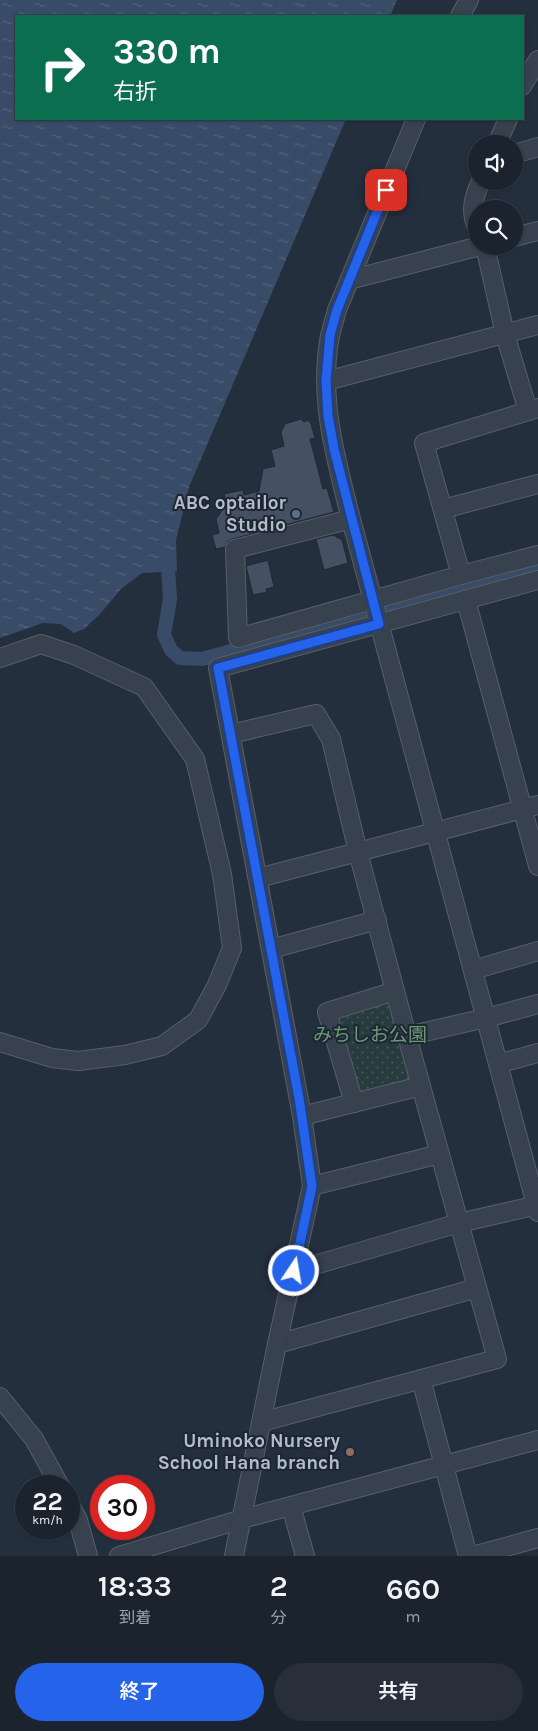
<!DOCTYPE html>
<html lang="ja">
<meta charset="utf-8">
<style>
:root{--surface:#1b232e;--page:#282f3a;--text:#f1f3f6;--muted:#a0a4aa;--line:#39404a;--accent:#2563eb}
body{margin:0;font-family:Karla,"Noto Sans JP",sans-serif;background:var(--page);color:var(--text);height:100vh;display:flex;flex-direction:column;font-size:19px;white-space:nowrap}
*{box-sizing:border-box;margin:0}
p{font-size:16px;color:var(--muted)}
.icon{flex:none;width:28px;height:28px;fill:none;stroke:currentColor;stroke-width:2;stroke-linecap:round;stroke-linejoin:round}
.map{position:relative;height:1556px;overflow:hidden}
.details{display:flex;flex-direction:column;background:var(--surface);flex:1}
.details>*{flex:none}
.top-card{position:absolute;left:15px;top:15px;width:509px;height:105px;border-radius:0px;box-shadow:0 1px 4px #0004,0 0 0 1px var(--line);background:#0b6e4f;color:#fff;overflow:hidden}
.fabs{position:absolute;left:468px;top:135px;display:grid;gap:10px}
.fabs a{display:grid;place-items:center;width:55px;height:55px;border-radius:50%;background:var(--surface);box-shadow:0 1px 4px #0004,0 0 0 1px var(--line);font-size:25px}
.speed{position:absolute;left:15px;top:1475px;display:flex;gap:10px;font-size:25px;font-weight:700;text-align:center}
.speed>*{display:grid;place-content:center;width:65px;height:65px;border-radius:50%;background:var(--surface);box-shadow:0 1px 4px #0004,0 0 0 1px var(--line);line-height:1}
.speed small{font-size:12px;font-weight:400}
.speed .limit{border:8px solid #d22;background:#fff;color:#111}
.pin{position:absolute;display:grid;place-items:center;width:42px;height:42px;color:#fff;margin:-21px;border-radius:10px;box-shadow:0 2px 8px #0006}
.me{position:absolute;width:55px;margin:-28px;rotate:12deg;stroke-linejoin:round;filter:drop-shadow(0 0 4px #0008)}
.turn{display:flex;align-items:center;gap:18px;height:105px;padding:0 15px;font-size:22px}
.turn .icon{width:65px;height:65px;stroke-width:2.5}
.turn b{display:block;font-size:35px;line-height:42px}
.eta{display:flex;justify-content:space-evenly;align-items:center;height:85px;text-align:center}
.eta b{font-size:30px;font-weight:600;line-height:35px}
.action{display:flex;gap:10px;margin-top:auto;padding:10px 15px}
.action a{flex:1;height:58px;border-radius:30px;background:var(--accent);color:#fff;font-size:20px;font-weight:600;line-height:58px;text-align:center}
.action a+a{background:var(--page);color:var(--text)}
.map>svg:first-child{display:block}
.green{fill:url(#green-dots)}
.water{fill:url(#water-ripples)}
.lines{fill:none;stroke-linecap:round;stroke-linejoin:round}
.canal{stroke:#394c67;stroke-width:14}
.building{fill:#455162;stroke:#1f2835}
.minor-casing{stroke:#565f6c;stroke-width:20}
.minor{stroke:#38414e;stroke-width:18}
.route-casing{stroke:#184099;stroke-width:12}
.route{stroke:#2563eb;stroke-width:9}
.service-dot{fill:#5c6f8a;stroke:#1d2633;stroke-width:2}
.education-dot{fill:#8d6e63;stroke:#1d2633;stroke-width:2}
.labels{text-anchor:middle;dominant-baseline:central;stroke-width:4;stroke-linejoin:round;paint-order:stroke}
.poi-label{font-size:19px;font-weight:bold;fill:#b4bcc9;stroke:#1d2633;text-anchor:end}
.park-label{font-size:19px;fill:#6b9a76;stroke:#1d2633}
</style>
<div class="map">
<svg width="538" height="1556" viewBox="0 0 538 1556">
<defs>
<pattern id="green-dots" width="8" height="8" patternUnits="userSpaceOnUse" patternTransform="scale(1.25)"><rect width="8" height="8" fill="#263c3f"/><path d="M2 2h.1M6 6h.1" fill="none" stroke="#435659" stroke-width="1.8" stroke-linecap="round"/></pattern>
<pattern id="water-ripples" width="26" height="14" patternUnits="userSpaceOnUse" patternTransform="scale(1.25)"><rect width="26" height="14" fill="#394c67"/><path d="M2 4q2-2 4 0t4 0M15 11q2-2 4 0t4 0" fill="none" stroke="#53647b"/></pattern>
</defs>
<rect width="100%" height="100%" fill="#242f3e"/>
<polygon class="green" points="386,997 395,1003 413,1075 408,1083 361,1096 331,1019"/>
<polygon class="water" points="0,0 397,0 390,16 16,16 16,119 346,119 189,487 176,540 177,571 142,573 121,589 100,614 84,629 74,633 61,624 43,623 0,638"/>
<g class="lines">
<polyline class="canal" points="168,568 170,599 164,635 171,650 180,658 202,659 538,568"/>
</g>
<g class="building">
<polygon points="301,419 304,422 308,420 311,424 315,438 310,439 323,489 327,488 334,512 232,539 228,541 225,547 216,549 212,535 219,533 216,519 220,514 225,500 224,494 243,490 244,495 259,491 263,469 275,466 271,450 284,446 281,432 285,424"/>
<polygon points="333,535 342,540 348,563 324,570 316,539"/>
<polygon points="268,560 274,587 266,589 267,592 253,595 246,566"/>
</g>
<g class="lines">
<g class="minor-casing">
<g id="minor">
<polyline points="460,16 469,0"/>
<polyline points="522,86 538,60"/>
<path d="M416,119L337,310C335,318 332,327 330,336C318,398 336,459 351,519L538,1212"/>
<polyline points="497,144 508,119"/>
<polyline points="514,154 538,147"/>
<path d="M476,225C470,210 474,196 481,181"/>
<polyline points="514,237 538,231"/>
<polyline points="485,246 505,334 528,411"/>
<polyline points="349,280 480,246"/>
<polyline points="326,381 538,325"/>
<polyline points="443,509 538,484"/>
<polyline points="351,519 235,549 238,638 461,575 538,555"/>
<polyline points="461,575 424,443 538,408"/>
<polyline points="466,600 538,866"/>
<polyline points="0,658 41,644 74,655 144,687 195,759 222,874 232,948 217,985 198,1020 162,1046 125,1055 78,1061 52,1058 0,1042"/>
<polyline points="231,734 316,714 331,739 358,852 407,1036 497,1359 261,1422"/>
<polyline points="258,878 538,805"/>
<polyline points="271,949 377,920"/>
<polyline points="473,970 538,951"/>
<polyline points="407,1036 486,1018 538,1004"/>
<polyline points="498,1064 538,1053"/>
<polyline points="354,1103 327,1012 395,991"/>
<polyline points="302,1116 421,1086"/>
<polyline points="312,1186 440,1154"/>
<polyline points="294,1271 459,1223 538,1205"/>
<polyline points="277,1344 477,1288"/>
<polyline points="421,1379 468,1556"/>
<polyline points="0,1397 34,1439 60,1486"/>
<polyline points="69,1503 78,1520 88,1556"/>
<polyline points="291,1506 305,1556"/>
<polyline points="119,1556 242,1519 538,1440"/>
<polyline points="234,1556 277,1344 312,1186 302,1116 218,668 538,580"/>
<polyline points="473,1556 538,1538"/>
</g>
</g>
<use href="#minor" class="minor"/>
</g>
<g class="lines">
<g class="route-casing">
<polyline id="route" points="294,1271 312,1186 299,1098 218,668 379,624 334,449 328,416 326,381 330,335 337,310 386,190"/>
</g>
<use href="#route" class="route"/>
</g>
<circle class="service-dot" cx="296" cy="514" r="5"/>
<circle class="education-dot" cx="350" cy="1452" r="5"/>
<g class="labels">
<g class="poi-label">
<text x="286" y="503">ABC optailor<tspan x="286" dy="22">Studio</tspan></text>
<text x="340" y="1441">Uminoko Nursery<tspan x="340" dy="22">School Hana branch</tspan></text>
</g>
<g class="park-label">
<text x="370" y="1035">みちしお公園</text>
</g>
</g>
</svg>
<div class="fabs">
<a><svg class="icon" aria-label="sound" viewBox="0 0 24 24"><path d="M4 9h4l5-4v14l-5-4H4zM17 9q2 3 0 6"/></svg></a>
<a><svg class="icon" aria-label="search" viewBox="0 0 24 24"><circle cx="10" cy="10" r="6"/><path d="M15 15l6 6"/></svg></a>
</div>
<div class="speed"><div>22<small>km/h</small></div><div class="limit">30</div></div>
<div class="pin" style="left:386px;top:190px;background:#d93025"><svg class="icon" aria-label="arrive" viewBox="0 0 24 24"><path d="M6 21V4h12l-3 4 3 4H6"/></svg></div>
<svg class="me" style="left:294px;top:1271px" viewBox="-20 -20 40 40"><circle r="17" fill="#2563eb" stroke="#fff" stroke-width="3"/><path d="M0-11L8 9 0 5-8 9z" fill="#fff"/></svg>
<div class="top-card">
<div class="turn"><svg class="icon" aria-label="right" viewBox="0 0 24 24"><path d="M7 20v-9h11M14 6l5 5-5 5"/></svg><div><b>330 m</b>右折</div></div>
</div>
</div>
<section class="details">
<div class="eta">
<div><b>18:33</b><p>到着</p></div>
<div><b>2</b><p>分</p></div>
<div><b>660</b><p>m</p></div>
</div>
<div class="action"><a>終了</a><a>共有</a></div>
</section>
